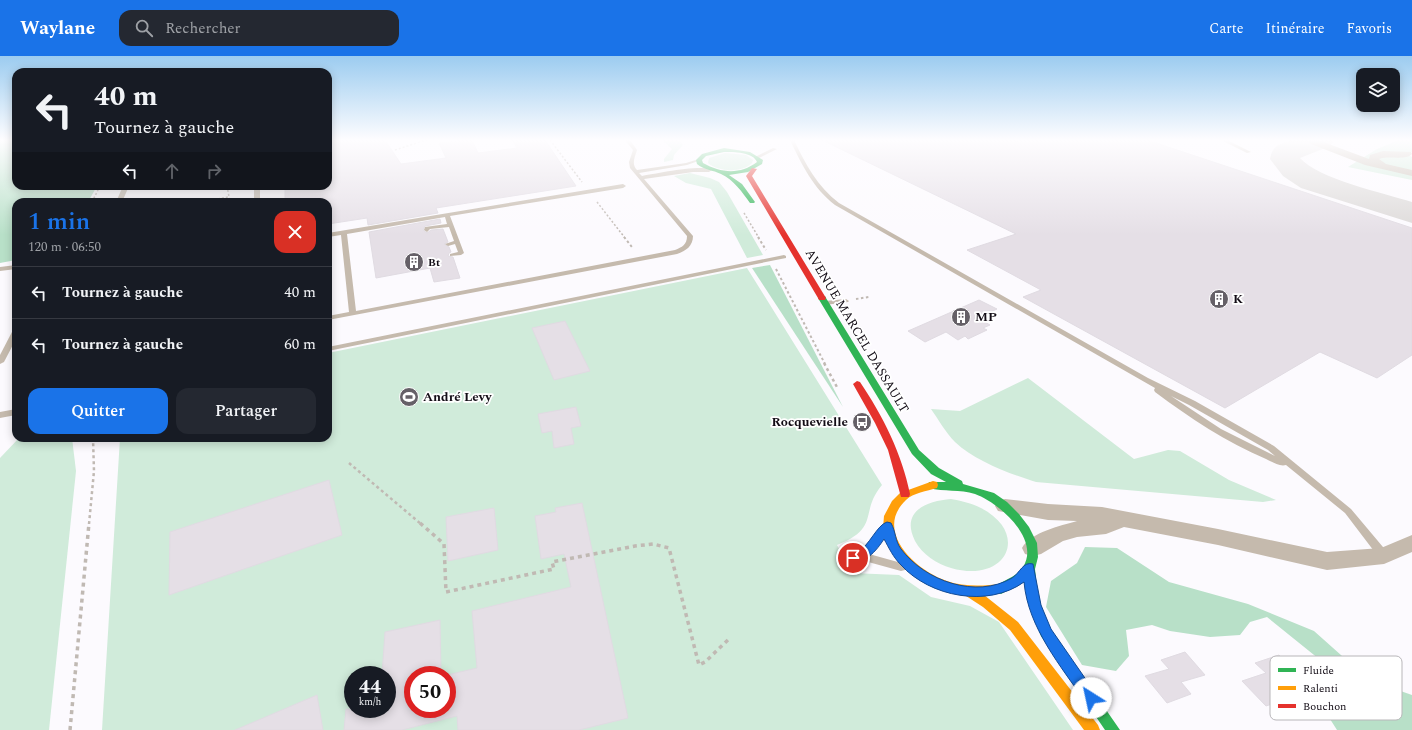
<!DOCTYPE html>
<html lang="fr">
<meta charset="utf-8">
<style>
:root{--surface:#171b24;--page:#242831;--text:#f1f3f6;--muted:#9ea1a6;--line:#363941;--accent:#1a73e8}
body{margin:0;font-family:Spectral,serif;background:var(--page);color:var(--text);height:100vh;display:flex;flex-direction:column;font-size:15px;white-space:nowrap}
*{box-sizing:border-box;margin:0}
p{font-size:13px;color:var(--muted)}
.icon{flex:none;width:22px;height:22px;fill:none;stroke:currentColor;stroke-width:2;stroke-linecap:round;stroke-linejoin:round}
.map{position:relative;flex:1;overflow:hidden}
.sheet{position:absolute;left:12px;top:142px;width:320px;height:244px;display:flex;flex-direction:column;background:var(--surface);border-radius:12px;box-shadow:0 2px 10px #0003}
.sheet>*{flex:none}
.banner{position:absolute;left:12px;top:12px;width:320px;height:122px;border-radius:12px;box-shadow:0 2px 10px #0003;background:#171b24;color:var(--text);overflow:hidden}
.fabs{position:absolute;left:1356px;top:12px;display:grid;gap:8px}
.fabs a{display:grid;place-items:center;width:44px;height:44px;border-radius:8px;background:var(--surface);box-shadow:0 2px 10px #0003;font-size:20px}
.speed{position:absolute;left:344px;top:610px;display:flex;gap:8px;font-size:20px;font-weight:700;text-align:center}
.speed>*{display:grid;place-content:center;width:52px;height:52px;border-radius:50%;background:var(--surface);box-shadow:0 2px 10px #0003;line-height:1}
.speed small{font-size:10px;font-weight:400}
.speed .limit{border:6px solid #d22;background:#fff;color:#111}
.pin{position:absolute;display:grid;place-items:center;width:34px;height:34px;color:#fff;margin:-17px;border:2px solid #fff;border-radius:50%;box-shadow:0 1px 4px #0007}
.me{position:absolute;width:44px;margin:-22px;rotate:325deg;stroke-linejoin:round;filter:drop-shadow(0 0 3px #0008)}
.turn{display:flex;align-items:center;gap:14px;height:84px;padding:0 16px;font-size:18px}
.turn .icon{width:52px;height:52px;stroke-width:2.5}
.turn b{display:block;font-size:28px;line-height:34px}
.lanes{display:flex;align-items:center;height:38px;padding:0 16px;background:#0003;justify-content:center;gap:20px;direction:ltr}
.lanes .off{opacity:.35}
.round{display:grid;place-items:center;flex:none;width:42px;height:42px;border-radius:12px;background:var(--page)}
.overview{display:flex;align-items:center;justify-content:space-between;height:68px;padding:0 16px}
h1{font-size:24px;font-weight:600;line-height:30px;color:var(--accent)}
.button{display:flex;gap:8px;margin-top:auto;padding:8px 16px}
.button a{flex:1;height:46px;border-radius:12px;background:var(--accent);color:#fff;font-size:16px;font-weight:600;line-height:46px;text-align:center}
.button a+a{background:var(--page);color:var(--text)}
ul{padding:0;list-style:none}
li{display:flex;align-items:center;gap:12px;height:52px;padding:0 16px;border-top:1px solid var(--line)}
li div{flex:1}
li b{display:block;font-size:15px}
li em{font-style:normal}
header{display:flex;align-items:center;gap:24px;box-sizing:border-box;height:56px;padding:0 20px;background:var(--accent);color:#fff}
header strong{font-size:19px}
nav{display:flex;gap:22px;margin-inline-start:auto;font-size:14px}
.search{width:280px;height:36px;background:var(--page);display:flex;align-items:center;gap:10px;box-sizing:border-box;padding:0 14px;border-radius:12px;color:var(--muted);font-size:15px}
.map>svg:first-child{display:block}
.green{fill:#d0ebda;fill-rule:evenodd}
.forest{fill:#b8e0c8}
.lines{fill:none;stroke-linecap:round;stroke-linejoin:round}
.taxiway{fill:#dcd9d8;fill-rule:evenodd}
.building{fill:#e5dfe6;stroke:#e0dbe2}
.path-far3{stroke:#c0b9b3;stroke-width:1.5;stroke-dasharray:2 2;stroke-linecap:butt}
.path-far2{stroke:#c0b9b3;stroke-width:2;stroke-dasharray:2.5 2.5;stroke-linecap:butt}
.path-far1{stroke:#c0b9b3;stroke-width:2.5;stroke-dasharray:3 3;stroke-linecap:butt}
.path{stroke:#c0b9b3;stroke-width:3.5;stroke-dasharray:4 4;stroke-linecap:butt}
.lane{fill:#c5baad;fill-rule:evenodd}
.street{fill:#c5baad;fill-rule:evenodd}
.fast{fill:#30b455;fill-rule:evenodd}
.slow{fill:#ff9f0a;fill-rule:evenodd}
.jam{fill:#e5322d;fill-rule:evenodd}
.route{fill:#1a73e8;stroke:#114b97}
.labels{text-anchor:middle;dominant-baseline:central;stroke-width:3.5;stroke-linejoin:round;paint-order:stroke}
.far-poi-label{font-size:11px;font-weight:bold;fill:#130d16;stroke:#fff;text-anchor:start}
.poi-label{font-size:13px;font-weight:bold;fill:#130d16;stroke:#fff;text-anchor:start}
.street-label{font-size:13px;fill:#130d16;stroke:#fff}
.key{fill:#fff;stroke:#b8b6b9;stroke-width:1}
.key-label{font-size:11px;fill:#130d16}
</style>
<header>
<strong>Waylane</strong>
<div class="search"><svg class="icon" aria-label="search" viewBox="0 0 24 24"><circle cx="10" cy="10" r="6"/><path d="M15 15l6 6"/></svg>Rechercher</div>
<nav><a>Carte</a><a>Itinéraire</a><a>Favoris</a></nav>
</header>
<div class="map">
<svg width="1412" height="674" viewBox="0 0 1412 674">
<rect width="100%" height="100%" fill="#fcfafe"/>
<g class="green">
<polygon points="662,84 679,84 683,89 674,99 673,104 664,106 664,103 672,93"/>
<polygon points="1399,84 1412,84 1412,96 1404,97 1412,101 1412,124 1348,111 1377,93"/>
<path d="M725,97L746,99L753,104L752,107C742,117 718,116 708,107L709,102Z"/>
<polygon points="690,117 710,122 719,126 727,136 763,199 747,202 711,133 686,127 674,120"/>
<path d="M747,212L882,429C859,456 881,472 837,489L852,517L899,519L931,541L970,550L999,566L1073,674H102L120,382H328V297ZM353,619H387V653H353ZM413,619H447V653H413Z"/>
<path d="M1028,322L1134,403L1168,394L1180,395L1229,424L1276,444L1263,446L1036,426C1010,418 975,405 955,386C946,377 938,363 931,353L960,355Z"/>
<polygon points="19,382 72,382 76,415 49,674 0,674 0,402"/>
<path d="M951,443C962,445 971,447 981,452C1031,478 1006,528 951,512C937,508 922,498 915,485C900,455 927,445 951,443Z"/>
</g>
<g class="forest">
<polygon points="0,84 16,84 16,130 97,130 88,146 16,146 16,204 0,207"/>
<polygon points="770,209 843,351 752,212"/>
<polygon points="1085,491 1117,492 1169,526 1248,548 1314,575 1369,624 1412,639 1412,674 1337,674 1330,663 1334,640 1319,603 1267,561 1250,566 1240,579 1210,581 1170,575 1152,569 1126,574 1129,600 1116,615 1082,609 1046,551 1051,525 1077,507"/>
</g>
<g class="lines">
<path class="taxiway" d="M1292,84H1334L1330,90L1300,102C1318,123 1384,137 1412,146V167L1301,132L1283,120L1270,103C1273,88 1280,89 1292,84Z"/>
</g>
<g class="building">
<polygon points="328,84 385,84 401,108 446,102 439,87 472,84 478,97 517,92 512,84 545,84 576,130 436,152 438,157 368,169 367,162 328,168 328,146 285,146 285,130 328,130"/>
<polygon points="822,84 1147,84 1412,172 1412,299 1377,322 1320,296 1225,352 1023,241 1041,234 967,194 1016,178"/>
<polygon points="440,163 441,167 425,170 423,174 427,177 431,174 443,173 448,186 444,188 449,191 451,196 449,197 448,200 453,201 460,222 434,226 430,212 376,222 369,176"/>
<polygon points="979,244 997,253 978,262 990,269 983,272 987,274 968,283 965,280 958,284 946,276 925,286 908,275"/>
<polygon points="565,265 590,315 554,324 532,272"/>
<polygon points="576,351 581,370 571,372 574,388 554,392 552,375 542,377 538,358"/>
<polygon points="329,424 342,479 169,539 170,476"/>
<polygon points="582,447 628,662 579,674 458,674 457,660 402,674 344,674 346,653 387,653 387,619 382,619 385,576 440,564 441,619 413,619 413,653 447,653 447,619 477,612 472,555 571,531 564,498 541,503 535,460 556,456 555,452"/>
<polygon points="494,452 498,494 448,505 446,461"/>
<polygon points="1185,596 1205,619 1181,626 1191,638 1167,647 1145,620 1169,613 1161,604"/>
<polygon points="1279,599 1300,621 1280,628 1293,641 1266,650 1242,625 1266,617 1255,607"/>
<polygon points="317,639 323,674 235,674"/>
</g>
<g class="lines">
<g class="path-far3">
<polyline points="550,84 582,126"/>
<polyline points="395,94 426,84"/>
<polyline points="227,130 230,146"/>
<polyline points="220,131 224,130"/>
<polyline points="218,143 228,141"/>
<polyline points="92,146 100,130"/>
<polyline points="597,146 625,182"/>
<polyline points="744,157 759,182"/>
</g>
<g class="path-far2">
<polyline points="624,181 632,191"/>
<polyline points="758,181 766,194"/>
<polyline points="776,213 825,308"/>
<polyline points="856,243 869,241"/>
</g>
<g class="path-far1">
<polyline points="824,307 838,333"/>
<polyline points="349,407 421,468"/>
<polyline points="89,468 94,415 93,382"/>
</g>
<g class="path">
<polyline points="420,467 444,488 446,536 554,513 552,506 635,490 653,488 669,492 699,609 705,606 730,582"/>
<polyline points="70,674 89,467"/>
</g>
<g class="lane">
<path d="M625,84H630L637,94C635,101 631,108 637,114L686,107L699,103L701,104L687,109L639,117L642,120C655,118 701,108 712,114L709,116H693L644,123L693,180C693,190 686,195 677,198L328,264V260L349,256L341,179L328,181V177L623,128L626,130L623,132L450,160L464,197L461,199L450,200V198L458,196L455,188L448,190L445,188L454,185L449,171L430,173L427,176L424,174L425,171L447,168L445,161L347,178L356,255L675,194C682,191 687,189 687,180L630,112L629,106L633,94Z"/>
<path d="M790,84H794C806,109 817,130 839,147L1148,322L1195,345L1274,390L1351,453L1388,497L1389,500L1388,503L1384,504L1380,503L1345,457L1286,409C1280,411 1272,406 1266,403C1226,386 1190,362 1155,336L1154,334L1155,332L835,149C813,132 802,109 790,84ZM1171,340L1189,349L1268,394L1275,400L1221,373Z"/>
<polygon points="1221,84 1227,84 1251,96 1247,97"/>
<polygon points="773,92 777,93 759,102 755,101"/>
<polygon points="123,130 129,130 122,146 116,146"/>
<rect x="254" y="130" width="6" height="16"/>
<polygon points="784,199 786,200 786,202 328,295 328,291"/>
<polygon points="16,209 16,213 0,215 0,211"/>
<polygon points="846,243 849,245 848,246 825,249 822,247 825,245"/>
<polygon points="13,274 16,274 16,283 4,306 0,308 0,299"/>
<polygon points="16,353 16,359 0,362 0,356"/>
<polygon points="883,472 886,473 888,476 886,479 869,498 905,508 906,511 905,514 901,515 861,504 845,507 841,506 840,503 841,500 858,497 880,473"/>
</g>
<g class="street">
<path d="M1310,84H1318L1369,103L1370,99L1383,95L1411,96L1412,98C1405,105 1389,99 1379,103L1386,108L1412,114V120L1365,109L1311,88L1309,86Z"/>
<path d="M1005,443L1048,448L1102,451L1218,473L1327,496L1381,492L1412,479V496L1384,508L1327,514L1218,489L1124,471L1106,478L1077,481L1063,485L1041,498L1033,500L1025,498L1022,492C1031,476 1060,470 1077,465L1048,464L998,455L995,450L998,445Z"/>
</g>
<g class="fast">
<path d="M724,92L750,96L763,104L762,108L748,116L729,119L742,128L755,146L754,147H750C742,136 734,124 721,118C713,114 704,114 697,108L696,104L702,98ZM724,96C734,96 753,96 757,106C740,119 721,117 703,107L702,104L706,100Z"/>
<path d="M819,240H825L826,242L919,394L939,412L962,425L963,428L994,437L1007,446L1019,458L1029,471L1037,487L1038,501L1035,513L1037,532L1041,549L1050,573L1120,674H1105L1041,580L1029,549L1024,526L1001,538L997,536L995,533C1000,524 1017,522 1023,511C1041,483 998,446 975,438C960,433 944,436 929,432L928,429L929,426H946L931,418L912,398L818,242Z"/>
</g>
<path class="slow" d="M933,425L937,426L938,429L937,432C927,435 913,437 906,444C873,475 916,515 947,525C964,531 983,530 1001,528L1005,530L1007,533L1005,536L984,539L1018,566L1098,669L1100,674H1084L1010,574L983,551L963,538L937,531L914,519L894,499L886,484L883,472L884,460L892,445L900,437Z"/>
<g class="jam">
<polygon points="752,112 757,113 752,120 826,242 825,244 819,244 818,242 746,120"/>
<path d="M857,325L860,326C883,360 902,398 910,438L909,441H901L888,394L875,367L853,328Z"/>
</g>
</g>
<linearGradient id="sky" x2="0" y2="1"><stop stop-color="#9cccf0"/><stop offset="0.47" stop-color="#fefdff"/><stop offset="1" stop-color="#fefdff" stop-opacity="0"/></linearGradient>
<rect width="1412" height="179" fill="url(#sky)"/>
<path class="route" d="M887,466L891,467C896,476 895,485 901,493C925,525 976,543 1012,522C1020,517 1023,505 1033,508L1041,549L1051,573L1096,638L1098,642L1096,647L1091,649L1086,647C1061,610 1028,572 1024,526C988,552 930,541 901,509C893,501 889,492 884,483C877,494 864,510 849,505L847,502L849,499C852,498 856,497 858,496C869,490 877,469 887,466Z"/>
<defs>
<g id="building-disc" transform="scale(1)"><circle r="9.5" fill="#656067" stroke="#fff"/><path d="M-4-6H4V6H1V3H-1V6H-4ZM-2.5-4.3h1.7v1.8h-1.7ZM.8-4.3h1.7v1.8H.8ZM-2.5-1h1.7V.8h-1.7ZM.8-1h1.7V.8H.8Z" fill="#fff"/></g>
<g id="stadium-disc" transform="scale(1)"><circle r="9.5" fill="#656067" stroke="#fff"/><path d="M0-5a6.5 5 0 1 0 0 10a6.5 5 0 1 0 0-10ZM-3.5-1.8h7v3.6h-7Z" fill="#fff"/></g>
<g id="bus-disc" transform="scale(1)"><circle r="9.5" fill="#656067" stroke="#fff"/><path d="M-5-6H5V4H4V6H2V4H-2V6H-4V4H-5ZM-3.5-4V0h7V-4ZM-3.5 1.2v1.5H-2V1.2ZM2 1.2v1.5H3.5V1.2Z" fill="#fff"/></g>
</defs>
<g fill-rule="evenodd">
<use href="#building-disc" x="414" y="206"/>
<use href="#building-disc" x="1219" y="243"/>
<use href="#building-disc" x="961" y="261"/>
<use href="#stadium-disc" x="409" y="341"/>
<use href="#bus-disc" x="862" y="366"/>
</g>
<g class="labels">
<g class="far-poi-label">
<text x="428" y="206">Bt</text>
</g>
<g class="poi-label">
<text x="1233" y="243">K</text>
<text x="975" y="261">MP</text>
<text x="423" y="341">André Levy</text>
<text x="848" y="366" text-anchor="end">Rocquevielle</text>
</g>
<g class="street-label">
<text transform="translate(857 275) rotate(59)">AVENUE MARCEL DASSAULT</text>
</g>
</g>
<rect x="1270" y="600" width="132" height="64" rx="6" class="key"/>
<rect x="1278" y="612" width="18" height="4" fill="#30b455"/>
<rect x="1278" y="630" width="18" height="4" fill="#ff9f0a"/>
<rect x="1278" y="648" width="18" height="4" fill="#e5322d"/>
<g class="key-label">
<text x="1303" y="618">Fluide</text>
<text x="1303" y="636">Ralenti</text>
<text x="1303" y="654">Bouchon</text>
</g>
</svg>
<div class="fabs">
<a><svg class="icon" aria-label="layers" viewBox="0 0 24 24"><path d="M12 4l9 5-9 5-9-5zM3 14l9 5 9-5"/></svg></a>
</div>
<div class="speed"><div>44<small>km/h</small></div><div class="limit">50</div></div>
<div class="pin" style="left:853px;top:502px;background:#d93025"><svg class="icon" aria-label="arrive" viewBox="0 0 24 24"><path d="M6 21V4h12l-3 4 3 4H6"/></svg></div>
<svg class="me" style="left:1091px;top:642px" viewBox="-20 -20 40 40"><circle r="19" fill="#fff"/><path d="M0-13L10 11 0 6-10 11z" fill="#1a73e8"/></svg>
<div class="banner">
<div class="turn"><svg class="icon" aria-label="left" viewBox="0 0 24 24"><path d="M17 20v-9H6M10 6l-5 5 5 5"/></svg><div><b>40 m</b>Tournez à gauche</div></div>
<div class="lanes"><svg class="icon" aria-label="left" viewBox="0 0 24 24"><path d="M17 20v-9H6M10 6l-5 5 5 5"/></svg><svg class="icon off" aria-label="ahead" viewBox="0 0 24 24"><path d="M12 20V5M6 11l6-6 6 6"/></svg><svg class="icon off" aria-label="right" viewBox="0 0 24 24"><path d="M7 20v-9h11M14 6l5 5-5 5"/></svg></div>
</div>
<section class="sheet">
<div class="overview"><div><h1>1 min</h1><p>120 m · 06:50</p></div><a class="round" style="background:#d93025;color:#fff"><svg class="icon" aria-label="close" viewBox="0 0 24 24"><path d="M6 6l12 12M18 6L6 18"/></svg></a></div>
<ul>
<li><svg class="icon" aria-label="left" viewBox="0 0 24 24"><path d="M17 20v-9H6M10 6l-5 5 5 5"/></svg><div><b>Tournez à gauche</b></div><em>40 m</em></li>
<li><svg class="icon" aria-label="left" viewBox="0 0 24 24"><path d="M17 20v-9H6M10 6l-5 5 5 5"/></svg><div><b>Tournez à gauche</b></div><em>60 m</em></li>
</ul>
<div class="button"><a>Quitter</a><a>Partager</a></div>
</section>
</div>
